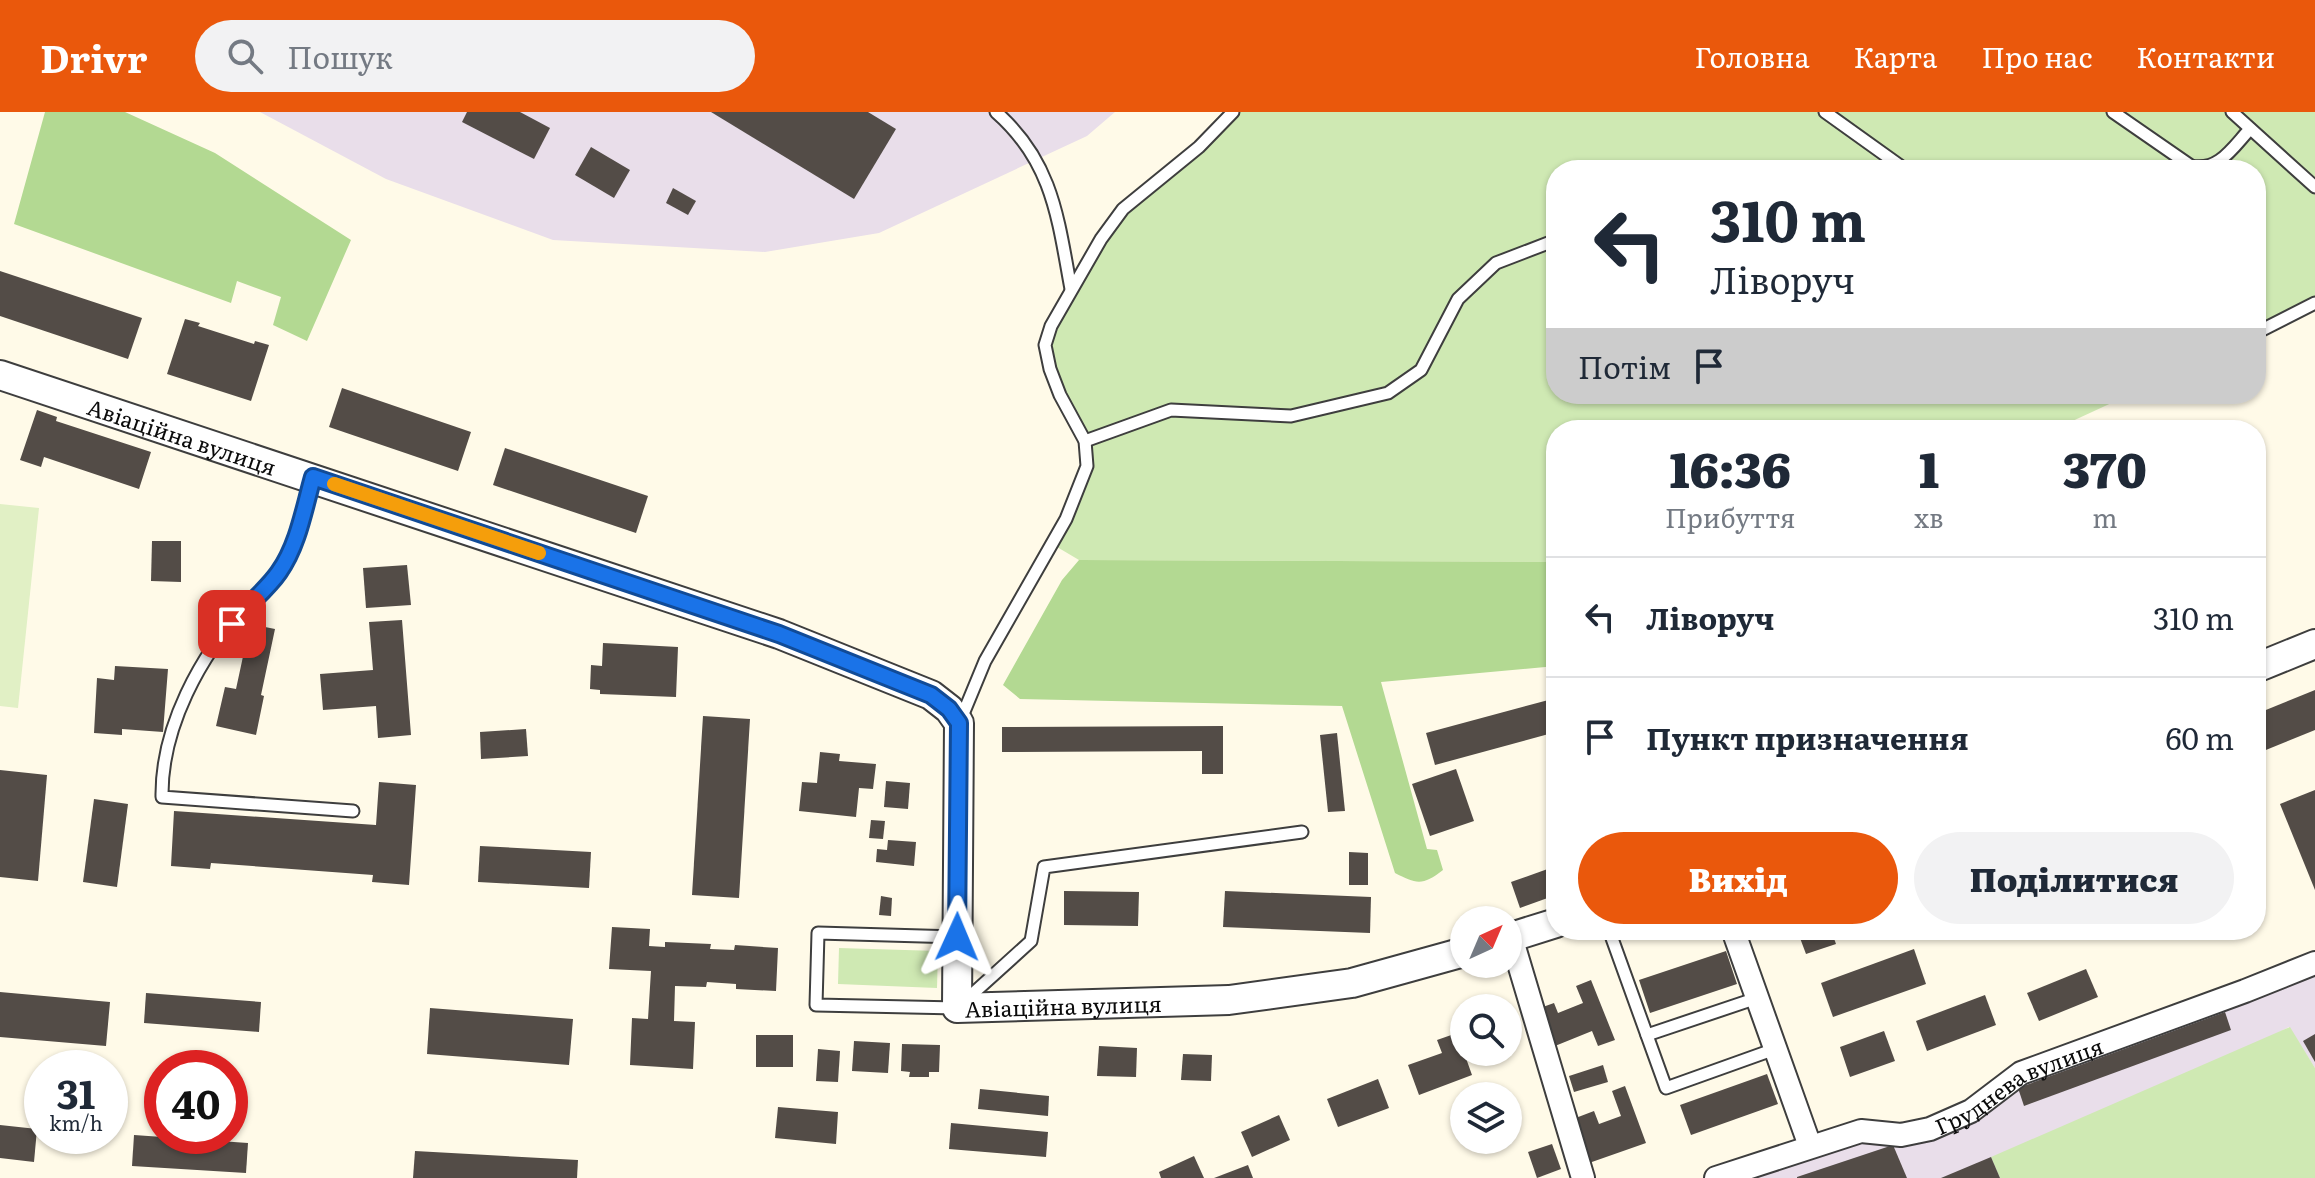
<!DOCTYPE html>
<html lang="uk">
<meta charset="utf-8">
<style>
:root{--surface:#fff;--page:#f2f2f3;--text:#1f2937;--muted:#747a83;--line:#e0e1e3;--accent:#ea580c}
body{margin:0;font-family:Literata,serif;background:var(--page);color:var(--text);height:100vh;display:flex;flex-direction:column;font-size:30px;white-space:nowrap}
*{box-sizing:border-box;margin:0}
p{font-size:26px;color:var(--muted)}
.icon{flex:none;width:44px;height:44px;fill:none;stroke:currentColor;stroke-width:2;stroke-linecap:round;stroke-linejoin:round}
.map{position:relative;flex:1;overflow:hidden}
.drawer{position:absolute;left:1546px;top:308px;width:720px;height:520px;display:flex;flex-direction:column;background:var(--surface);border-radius:32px;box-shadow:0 2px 6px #0004}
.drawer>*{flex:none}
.hud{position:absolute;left:1546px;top:48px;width:720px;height:244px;border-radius:32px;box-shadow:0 2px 6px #0004;background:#fff;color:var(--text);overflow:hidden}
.needle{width:52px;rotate:44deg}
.tools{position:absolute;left:1450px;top:794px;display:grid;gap:16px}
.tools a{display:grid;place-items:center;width:72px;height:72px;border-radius:50%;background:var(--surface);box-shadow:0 2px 6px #0004;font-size:40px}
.speed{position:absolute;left:24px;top:938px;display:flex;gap:16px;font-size:40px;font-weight:700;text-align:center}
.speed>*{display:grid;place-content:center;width:104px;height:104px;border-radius:50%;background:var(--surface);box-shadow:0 2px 6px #0004;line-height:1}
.speed small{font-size:20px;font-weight:400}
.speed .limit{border:12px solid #d22;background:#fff;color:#111}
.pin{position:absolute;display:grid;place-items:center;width:68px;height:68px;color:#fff;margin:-34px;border-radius:16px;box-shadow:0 4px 12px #0006}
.me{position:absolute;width:88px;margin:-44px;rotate:1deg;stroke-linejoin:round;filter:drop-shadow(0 0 6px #0008)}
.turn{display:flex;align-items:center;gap:28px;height:168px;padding:0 32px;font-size:36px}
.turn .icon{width:104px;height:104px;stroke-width:2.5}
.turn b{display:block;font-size:56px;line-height:68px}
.then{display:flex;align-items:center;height:76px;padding:0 32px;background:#0003;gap:16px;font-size:30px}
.eta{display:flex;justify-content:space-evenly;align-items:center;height:136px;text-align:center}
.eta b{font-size:48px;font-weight:800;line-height:56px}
.primary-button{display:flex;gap:16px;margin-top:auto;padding:16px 32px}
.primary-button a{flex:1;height:92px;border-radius:48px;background:var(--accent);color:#fff;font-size:32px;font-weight:800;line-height:92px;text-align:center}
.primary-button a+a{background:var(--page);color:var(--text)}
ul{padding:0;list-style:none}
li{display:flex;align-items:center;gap:24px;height:120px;padding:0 32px;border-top:2px solid var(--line)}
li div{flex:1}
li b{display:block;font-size:30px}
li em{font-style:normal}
header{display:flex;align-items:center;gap:48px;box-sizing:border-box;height:112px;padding:0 40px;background:var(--accent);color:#fff}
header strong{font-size:38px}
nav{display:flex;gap:44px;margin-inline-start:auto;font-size:28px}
.search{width:560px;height:72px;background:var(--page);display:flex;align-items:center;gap:20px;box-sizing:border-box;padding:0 28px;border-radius:44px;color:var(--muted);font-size:30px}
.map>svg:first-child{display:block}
.industrial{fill:#e9deea}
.green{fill:#cfe9b3}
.forest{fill:#b3d992}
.pitch{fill:#e1f0c5}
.building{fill:#534c47}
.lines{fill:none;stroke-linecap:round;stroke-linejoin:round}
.service-casing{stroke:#3e3e3e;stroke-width:15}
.minor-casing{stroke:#3e3e3e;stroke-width:26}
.tertiary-casing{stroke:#3e3e3e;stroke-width:32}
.service{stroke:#fff;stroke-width:11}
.minor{stroke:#fff;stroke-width:22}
.tertiary{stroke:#fff;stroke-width:28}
.route-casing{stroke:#114b97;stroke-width:20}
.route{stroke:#1a73e8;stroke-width:14}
.slow{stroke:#f59e0b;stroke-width:14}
.labels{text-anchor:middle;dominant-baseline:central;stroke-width:8;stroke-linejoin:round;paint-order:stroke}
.street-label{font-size:22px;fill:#0b0b0b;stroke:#fff}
</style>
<header>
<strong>Drivr</strong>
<div class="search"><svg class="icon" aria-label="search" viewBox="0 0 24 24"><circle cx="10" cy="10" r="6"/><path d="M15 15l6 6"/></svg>Пошук</div>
<nav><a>Головна</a><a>Карта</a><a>Про нас</a><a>Контакти</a></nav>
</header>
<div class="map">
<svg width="2315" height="1066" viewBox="0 0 2315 1066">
<rect width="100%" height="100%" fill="#fffae8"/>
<g class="industrial">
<polygon points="260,0 1115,0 1087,24 879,121 765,140 553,128 386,67"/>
<polygon points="2315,851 2315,956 2289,915 2000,1066 1716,1066 1810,1034 1901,1023"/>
</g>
<g class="green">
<polygon points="1233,0 2315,0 2315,191 2256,221 2256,58 1556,58 1556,282 2131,282 2053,318 1556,318 1556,450 1079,448 1052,432 1087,354 1045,233 1123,97"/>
<polygon points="839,836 938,839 937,876 838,872"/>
<polygon points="2290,915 2315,956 2315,1066 2000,1066 1991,1045"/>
</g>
<g class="forest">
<polygon points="45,0 125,0 215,41 351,128 307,229 273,213 281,185 237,169 231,191 14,112"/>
<path d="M1079,448L1556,450V554L1381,570L1427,737L1437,738L1443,758C1423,774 1416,772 1395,761L1342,594L1020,587L1003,573L1062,468Z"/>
</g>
<polygon class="pitch" points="0,392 39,396 18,596 0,594"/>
<g class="building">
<polygon points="467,0 520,0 550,16 534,47 462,10"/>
<polygon points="711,0 868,0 896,17 854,87"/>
<polygon points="591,35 630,58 614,86 575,63"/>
<polygon points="673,76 696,89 688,103 666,91"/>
<polygon points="0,159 142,206 128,247 0,204"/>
<polygon points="185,207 200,211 198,214 254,232 255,229 269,233 251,289 167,262"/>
<polygon points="342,276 471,320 458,359 329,315"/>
<polygon points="37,298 57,305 56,309 151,340 139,377 44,345 41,355 20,348"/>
<polygon points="505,336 648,384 636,421 493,373"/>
<polygon points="152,429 181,429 181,470 151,469"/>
<polygon points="407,453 411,493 366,496 363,456"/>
<polygon points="402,508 411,623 378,626 376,594 323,598 320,562 373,558 369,510"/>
<polygon points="250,512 275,517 261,583 264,584 256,623 216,614 225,575 236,577"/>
<polygon points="603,531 678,535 676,585 600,582 600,578 590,577 591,553 602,554"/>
<polygon points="115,554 168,557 163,620 122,617 122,623 94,621 97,566 114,568"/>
<polygon points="2315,578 2315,618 2256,642 2256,602"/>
<polygon points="1556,586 1556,620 1435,653 1426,621"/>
<polygon points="703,604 750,607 739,786 692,783"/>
<polygon points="1223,614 1223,662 1202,662 1202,639 1002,640 1002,615"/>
<polygon points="526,617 528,644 481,647 480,620"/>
<polygon points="1337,621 1345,699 1328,700 1320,623"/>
<polygon points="820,640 840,642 839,649 876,652 873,677 859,676 856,705 799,699 802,670 817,671"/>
<polygon points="1456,657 1474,709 1430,724 1412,672"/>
<polygon points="0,658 47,663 38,769 0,765"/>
<polygon points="886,669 910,671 908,697 884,695"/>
<polygon points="379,670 416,673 409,773 372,770 373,763 211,751 210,757 171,754 174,699 376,713"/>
<polygon points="2315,678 2315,778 2280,692"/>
<polygon points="94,687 128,692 117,775 83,770"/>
<polygon points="871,708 885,709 883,727 869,726"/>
<polygon points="888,728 916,730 914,754 876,750 877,737 887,738"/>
<polygon points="480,734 591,740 589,776 478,770"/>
<polygon points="1349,740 1368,741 1368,773 1349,773"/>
<polygon points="1556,754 1556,783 1520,796 1511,770"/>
<polygon points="1064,779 1139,780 1138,814 1064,813"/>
<polygon points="1225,779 1371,785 1370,821 1223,815"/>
<polygon points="881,784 892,786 891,804 879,803"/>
<polygon points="612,815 650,817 649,834 665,835 665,830 711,832 710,837 734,838 735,833 778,836 776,879 736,877 736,872 707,870 706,875 675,874 674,909 695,910 693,957 630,953 632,906 648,907 651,859 609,857"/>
<polygon points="1797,818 1831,818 1836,832 1806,842"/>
<polygon points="1914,837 1926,872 1833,905 1821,871"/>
<polygon points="1726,839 1737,872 1650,901 1639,868"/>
<polygon points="2086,857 2098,885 2039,909 2027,881"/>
<polygon points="1591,868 1615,928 1598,934 1592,919 1555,934 1540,896 1554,891 1558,901 1583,891 1576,874"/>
<polygon points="0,880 110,890 106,934 0,925"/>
<polygon points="146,881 261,890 259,920 144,911"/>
<polygon points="1985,883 1996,913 1927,939 1916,909"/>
<polygon points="430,896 573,907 569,953 427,942"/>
<polygon points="2225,900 2231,918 2024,994 2018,976"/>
<polygon points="1884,919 1895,949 1850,965 1840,935"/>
<polygon points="1457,921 1472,963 1419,983 1408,953 1442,941 1437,928"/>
<polygon points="2315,922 2315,950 2303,929"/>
<rect x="756" y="923" width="37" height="32"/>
<polygon points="854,929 890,931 888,961 852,959"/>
<polygon points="902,932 940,933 939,960 929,960 929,965 909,965 910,960 901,959"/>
<polygon points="1099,934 1137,936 1136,965 1097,964"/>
<polygon points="818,937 840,939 838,970 816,969"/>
<polygon points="1183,942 1212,943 1211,969 1181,968"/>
<polygon points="1603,953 1608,970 1574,980 1569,964"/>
<polygon points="1767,962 1778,992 1691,1023 1680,993"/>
<polygon points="1378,967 1389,996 1338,1015 1327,987"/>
<polygon points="1625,974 1646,1031 1589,1051 1573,1007 1594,999 1599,1012 1621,1004 1612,979"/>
<polygon points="980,977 1049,984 1048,1004 978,997"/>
<polygon points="778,995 838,1000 836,1032 775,1026"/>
<polygon points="1279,1003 1290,1028 1252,1045 1241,1020"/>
<polygon points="951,1011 1048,1020 1046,1045 949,1037"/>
<polygon points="0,1013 37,1017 34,1050 0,1046"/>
<polygon points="134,1023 248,1031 246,1061 132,1054"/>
<polygon points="1552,1032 1561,1057 1537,1066 1528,1040"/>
<polygon points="1893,1033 1907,1066 1797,1066 1797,1065"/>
<polygon points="415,1039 578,1048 577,1066 413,1066"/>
<polygon points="1194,1044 1204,1066 1161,1066 1159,1060"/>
<polygon points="1991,1045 2000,1066 1941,1066"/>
<polygon points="1248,1053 1253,1066 1214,1066"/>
</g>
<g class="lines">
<g class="service-casing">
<g id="service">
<path d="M996,0C1053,50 1058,107 1071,177"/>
<polyline points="1825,0 1906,58"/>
<path d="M2113,0L2191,54C2219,60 2233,35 2250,17"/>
<polyline points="2232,0 2315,75"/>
<polyline points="2256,221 2315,191"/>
<polyline points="1085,329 1171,298 1291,304 1388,281 1421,258 1458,187 1496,151 1556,128"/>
<path d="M313,366C304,398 298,436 277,463C269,474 256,483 247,493C200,543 161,616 162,685L353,699"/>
<polyline points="961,607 985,549 1066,407 1087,354 1085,329 1060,283 1050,257 1045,233 1051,214 1101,127 1123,97 1199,35 1233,0"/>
<polyline points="1609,818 1666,976 1775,937"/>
<polyline points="957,825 818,821 816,893 957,896 1031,829 1044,755 1302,720"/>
<polyline points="1647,923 1757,886"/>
</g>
</g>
<g class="minor-casing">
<g id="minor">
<polyline points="1733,818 1810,1034"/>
<polyline points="1511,825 1583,1066"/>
<path id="s1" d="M1716,1066L1861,1019L1901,1023L1930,1017L1971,999L2021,961L2245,879L2315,851"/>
</g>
</g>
<g class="tertiary-casing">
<g id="tertiary">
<path id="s2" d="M0,263L779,522L931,583L949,597L959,611L957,896L1229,888L1352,871L1464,840"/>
<polyline points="2256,556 2315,532"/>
<polyline points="1508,826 1556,811"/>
</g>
</g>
<use href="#service" class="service"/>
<use href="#minor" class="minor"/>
<use href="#tertiary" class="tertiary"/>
</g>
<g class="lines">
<g class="route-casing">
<path id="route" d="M232,512C246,493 266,479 279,460C298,433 304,397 313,365L779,522L931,583L949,597L959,611L957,825"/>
</g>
<use href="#route" class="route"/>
<polyline class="slow" points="334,372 539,441"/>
</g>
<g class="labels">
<g class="street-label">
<text stroke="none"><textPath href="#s2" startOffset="192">Авіаційна вулиця</textPath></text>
<text stroke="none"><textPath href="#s2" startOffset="1416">Авіаційна вулиця</textPath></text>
<text stroke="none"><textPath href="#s1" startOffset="322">Груднева вулиця</textPath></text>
</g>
</g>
</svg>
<div class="tools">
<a><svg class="needle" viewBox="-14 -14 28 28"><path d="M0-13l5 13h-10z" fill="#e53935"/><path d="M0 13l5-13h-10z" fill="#747a83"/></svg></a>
<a><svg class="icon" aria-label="search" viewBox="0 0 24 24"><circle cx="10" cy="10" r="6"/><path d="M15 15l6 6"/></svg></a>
<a><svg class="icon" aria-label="layers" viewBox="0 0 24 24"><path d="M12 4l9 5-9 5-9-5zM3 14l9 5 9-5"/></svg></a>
</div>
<div class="speed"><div>31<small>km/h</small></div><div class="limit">40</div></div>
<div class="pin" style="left:232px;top:512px;background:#d93025"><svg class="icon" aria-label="arrive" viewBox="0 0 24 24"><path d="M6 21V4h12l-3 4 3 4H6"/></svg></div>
<svg class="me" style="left:957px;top:825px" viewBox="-20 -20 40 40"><path d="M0-17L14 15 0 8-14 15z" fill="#1a73e8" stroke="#fff" stroke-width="4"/></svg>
<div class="hud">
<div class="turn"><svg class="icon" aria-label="left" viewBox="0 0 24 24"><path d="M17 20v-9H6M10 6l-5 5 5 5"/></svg><div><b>310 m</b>Ліворуч</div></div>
<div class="then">Потім<svg class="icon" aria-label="arrive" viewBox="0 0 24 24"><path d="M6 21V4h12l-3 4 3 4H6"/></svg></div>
</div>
<section class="drawer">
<div class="eta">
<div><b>16:36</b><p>Прибуття</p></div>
<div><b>1</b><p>хв</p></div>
<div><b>370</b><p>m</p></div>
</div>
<ul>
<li><svg class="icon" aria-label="left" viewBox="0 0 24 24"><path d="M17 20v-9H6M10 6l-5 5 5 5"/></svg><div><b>Ліворуч</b></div><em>310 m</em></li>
<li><svg class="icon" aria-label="arrive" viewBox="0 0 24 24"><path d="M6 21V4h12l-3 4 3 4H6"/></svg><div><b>Пункт призначення</b></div><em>60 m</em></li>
</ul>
<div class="primary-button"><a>Вихід</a><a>Поділитися</a></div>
</section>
</div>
